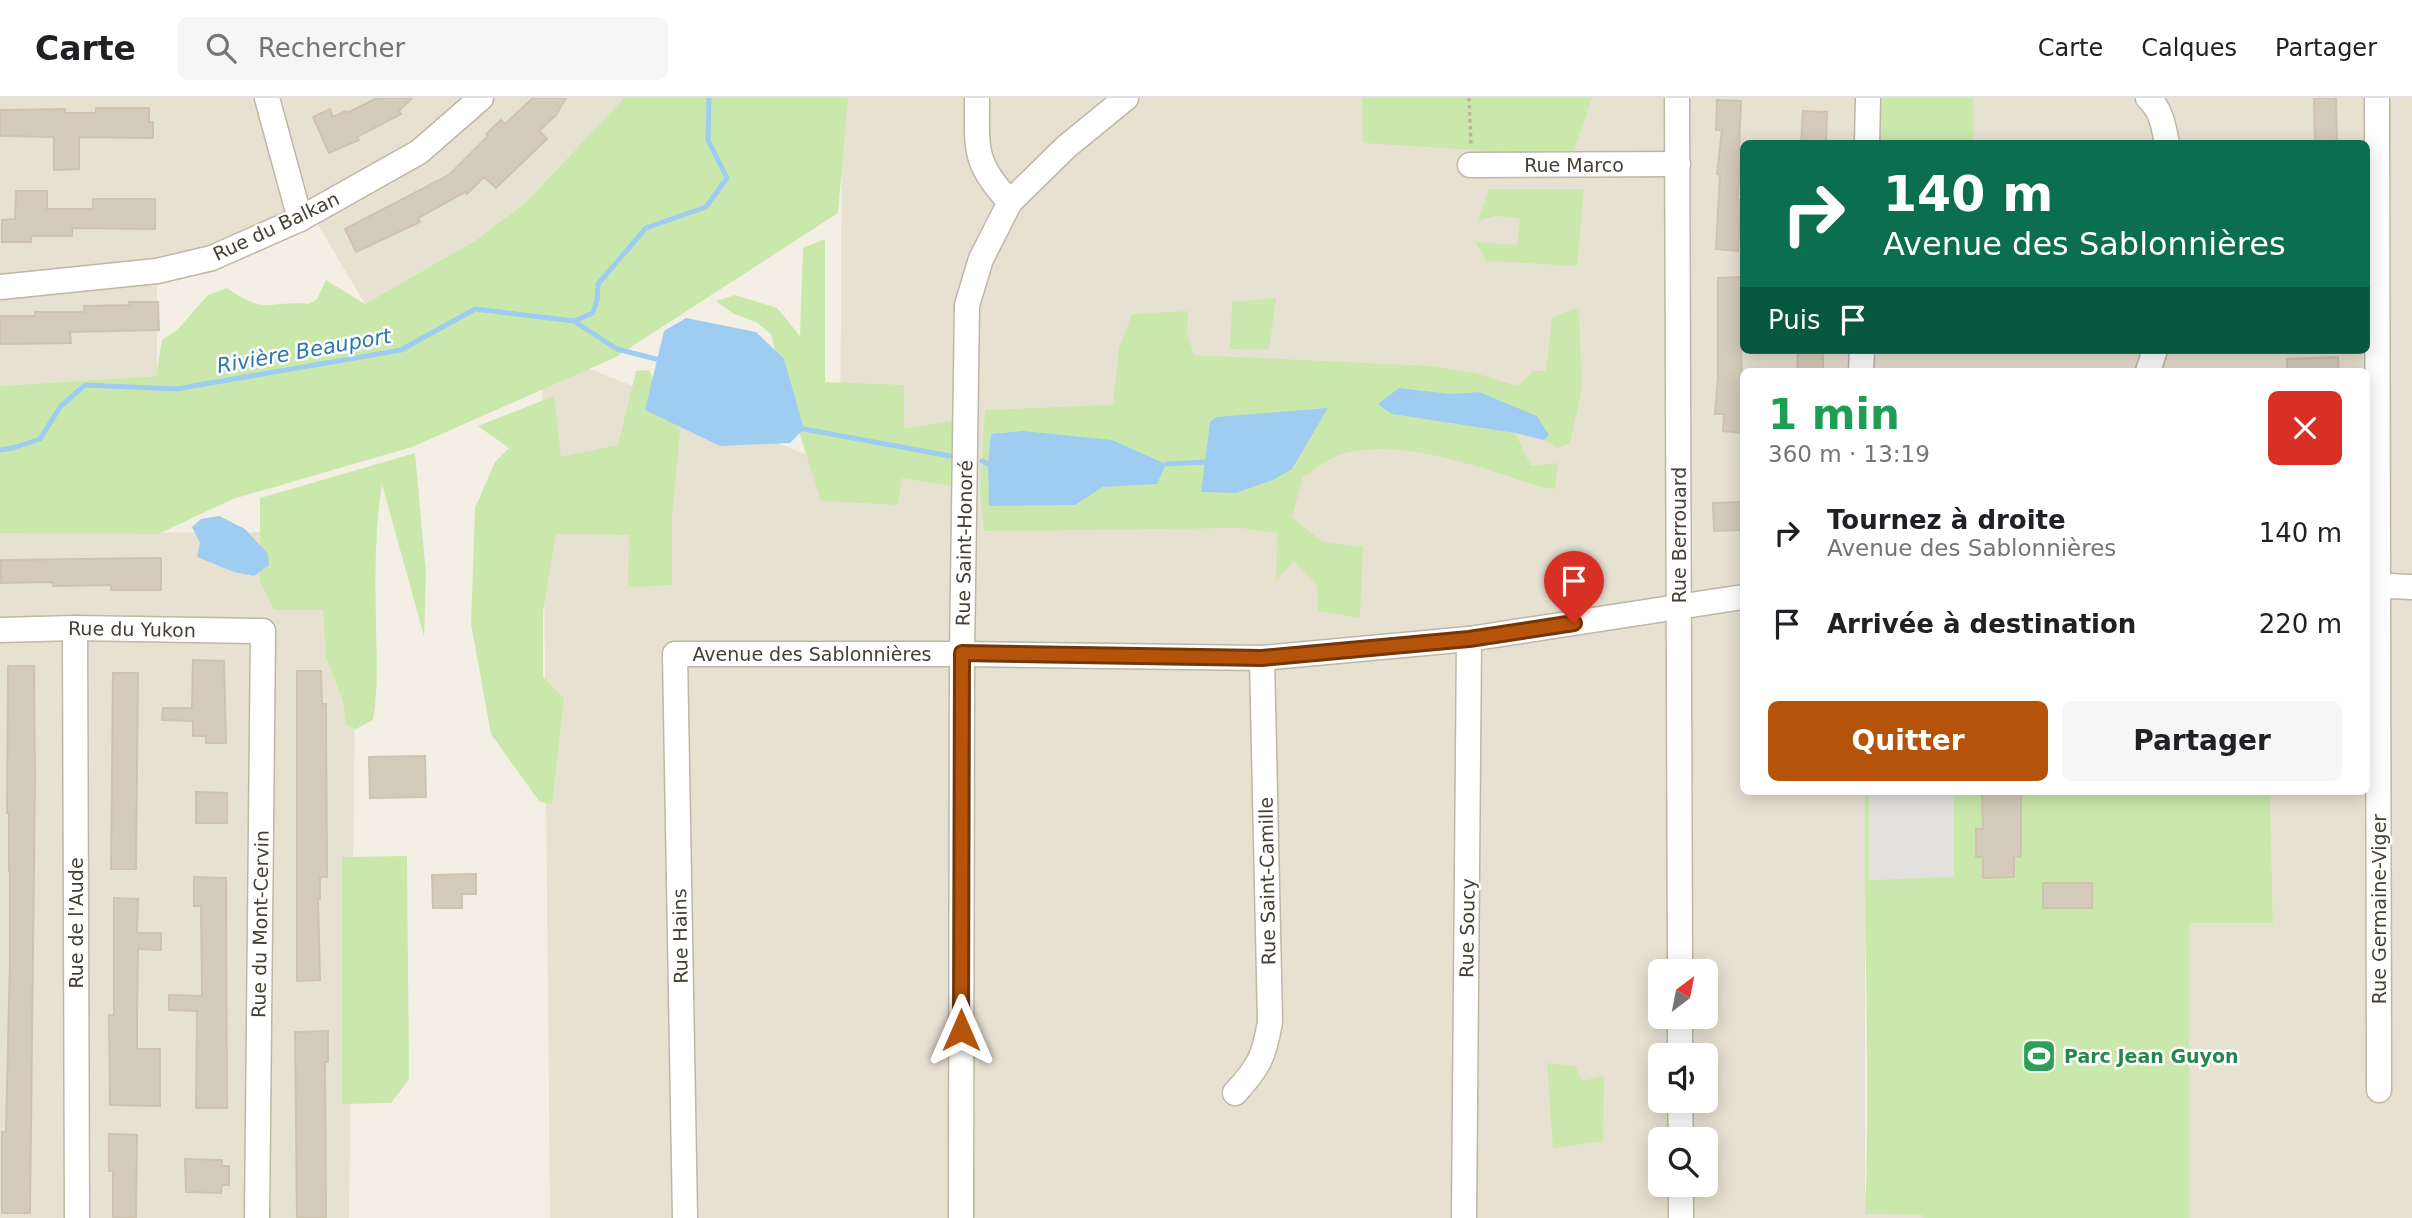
<!DOCTYPE html>
<html lang="fr">
<meta charset="utf-8">
<style>
:root{--surface:#fff;--page:#f6f6f6;--text:#202124;--muted:#757577;--line:#e0e0e0;--accent:#b45309}
body{margin:0;font-family:"DejaVu Sans",sans-serif;background:var(--page);color:var(--text);height:100vh;display:flex;flex-direction:column;font-size:26px;white-space:nowrap}
*{box-sizing:border-box;margin:0}
p{font-size:23px;color:var(--muted)}
.icon{flex:none;width:38px;height:38px;fill:none;stroke:currentColor;stroke-width:2;stroke-linecap:round;stroke-linejoin:round}
.map{position:relative;flex:1;overflow:hidden}
.side{position:absolute;left:1740px;top:270px;width:630px;height:427px;display:flex;flex-direction:column;background:var(--surface);border-radius:10px;box-shadow:0 4px 18px #0003}
.side>*{flex:none}
.hud{position:absolute;left:1740px;top:42px;width:630px;height:214px;border-radius:10px;box-shadow:0 4px 18px #0003;background:#0b6e4f;color:#fff;overflow:hidden}
.needle{width:46px;rotate:32deg}
.controls{position:absolute;left:1648px;top:861px;display:grid;gap:14px}
.controls a{display:grid;place-items:center;width:70px;height:70px;border-radius:10px;background:var(--surface);box-shadow:0 4px 18px #0003;font-size:35px}
.pin{position:absolute;display:grid;place-items:center;width:60px;height:60px;color:#fff;margin:-72px -30px;border-radius:50% 50% 50% 0;rotate:-45deg;box-shadow:0 0 7px #0007}
.pin .icon{rotate:45deg}
.me{position:absolute;width:77px;margin:-38px;rotate:0deg;stroke-linejoin:round;filter:drop-shadow(0 0 5px #0008)}
.turn{display:flex;align-items:center;gap:24px;height:147px;padding:0 28px;font-size:32px}
.turn .icon{width:91px;height:91px;stroke-width:2.5}
.turn b{display:block;font-size:49px;line-height:60px}
.then{display:flex;align-items:center;height:66px;padding:0 28px;background:#0003;gap:14px;font-size:26px}
.round{display:grid;place-items:center;flex:none;width:74px;height:74px;border-radius:10px;background:var(--page)}
.summary{display:flex;align-items:center;justify-content:space-between;height:119px;padding:0 28px}
h1{font-size:42px;font-weight:700;line-height:52px;color:#1e9e55}
.action{display:flex;gap:14px;margin-top:auto;padding:14px 28px}
.action a{flex:1;height:80px;border-radius:10px;background:var(--accent);color:#fff;font-size:28px;font-weight:700;line-height:80px;text-align:center}
.action a+a{background:var(--page);color:var(--text)}
ul{padding:0;list-style:none}
li{display:flex;align-items:center;gap:21px;height:91px;padding:0 28px}
li div{flex:1}
li b{display:block;font-size:26px}
li em{font-style:normal}
header{display:flex;align-items:center;gap:42px;box-sizing:border-box;height:98px;padding:0 35px;background:var(--surface);border-bottom:2px solid var(--line)}
header strong{font-size:33px}
nav{display:flex;gap:38px;margin-inline-start:auto;font-size:24px}
.search{width:490px;height:63px;background:var(--page);display:flex;align-items:center;gap:18px;box-sizing:border-box;padding:0 24px;border-radius:10px;color:var(--muted);font-size:26px}
.map>svg:first-child{display:block}
.residential{fill:#e7e1d2;fill-rule:evenodd}
.green{fill:#cbe8ac;fill-rule:evenodd}
.parking{fill:#e3e1dd}
.water{fill:#9fcdf1}
.lines{fill:none;stroke-linecap:round;stroke-linejoin:round}
.stream{stroke:#9fcdf1;stroke-width:5}
.building{fill:#d4cbba;stroke:#cfc3ad;stroke-width:2}
.minor-casing{stroke:#beb7a7;stroke-width:27}
.path{stroke:#c0b398;stroke-width:3.5;stroke-dasharray:3.5 3.5;stroke-linecap:butt}
.minor{stroke:#fff;stroke-width:24}
.route-casing{stroke:#753606;stroke-width:18}
.route{stroke:#b45309;stroke-width:12}
.labels{text-anchor:middle;dominant-baseline:central;stroke-width:5;stroke-linejoin:round;paint-order:stroke}
.street-label{font-size:19px;fill:#453f34;stroke:#fff}
.leisure-label{font-size:19px;font-weight:bold;fill:#27864d;stroke:#fff;text-anchor:start}
.water-label{font-size:21px;font-style:italic;fill:#2b75b2;stroke:#fff}
</style>
<header>
<strong>Carte</strong>
<div class="search"><svg class="icon" aria-label="search" viewBox="0 0 24 24"><circle cx="10" cy="10" r="6"/><path d="M15 15l6 6"/></svg>Rechercher</div>
<nav><a>Carte</a><a>Calques</a><a>Partager</a></nav>
</header>
<div class="map">
<svg width="2412" height="1120" viewBox="0 0 2412 1120">
<rect width="100%" height="100%" fill="#f3efe4"/>
<g class="residential">
<polygon points="0,0 624,0 525,105 476,142 365,206 311,115 157,173 157,278 0,288"/>
<path d="M842,0H2412V1120H2189V825H2273L2270,693H2366V273H1743V693H1865V1116L1923,1117V1120H550L542,252L840,370ZM1743,46H2366V252H1743ZM1661,873H1706V919H1661ZM1661,957H1706V1003H1661ZM1661,1041H1706V1087H1661Z"/>
<polygon points="357,434 349,1120 0,1120 0,435"/>
</g>
<g class="green">
<path d="M624,0H848L838,115L614,260L412,349L233,401L158,436L0,435V288L156,278L162,242L177,232L208,197L227,190C238,197 250,206 263,207C279,207 294,204 309,206L317,201L326,182L365,206L476,142L525,105Z"/>
<polygon points="1362,0 1592,0 1572,58 1363,45"/>
<polygon points="1868,0 1973,0 1973,45 1867,46"/>
<polygon points="1489,91 1584,91 1577,168 1486,163 1476,144 1517,147 1520,120 1495,118 1478,123"/>
<polygon points="825,141 825,284 904,287 904,331 952,323 951,388 902,380 898,407 821,403 780,274 771,236 756,224 734,216 716,203 735,197 777,210 800,238 803,150"/>
<polygon points="1276,200 1269,252 1230,251 1232,204"/>
<path d="M1575,211L1579,214L1582,291L1570,345L1557,350L1544,342L1549,336L1479,294L1452,296L1399,290L1392,316L1515,335L1531,368L1558,365L1555,391L1541,389C1483,371 1407,340 1346,355C1331,358 1316,371 1303,379L1292,419L1323,444L1363,449L1360,520L1318,513L1317,488L1294,463L1276,482L1277,435L1241,430L984,433L980,392L985,312L1113,307L1119,250L1132,216L1188,213L1187,235L1194,257L1430,268L1475,275L1518,288L1533,273H1546L1552,219ZM1210,324L1236,395L1201,394ZM991,336L1157,386L1103,389L1075,407H989L988,366Z"/>
<polygon points="649,272 680,334 672,419 672,487 628,489 629,437 556,436 543,513 543,579 564,600 552,707 539,703 491,636 471,526 475,410 495,364 509,350 478,328 554,298 561,359 618,347 636,273"/>
<path d="M415,355L426,476L424,538L382,386C375,429 375,476 376,520C376,554 379,588 373,622L356,631L346,627L343,603L326,559L323,512H274L260,483V400Z"/>
<path d="M1865,693H2270L2273,825H2189V1120H1923V1117L1865,1116C1871,975 1863,834 1865,693Z"/>
<polygon points="407,758 409,981 391,1005 342,1006 342,759"/>
<polygon points="1547,965 1575,968 1582,983 1604,978 1603,1043 1553,1050"/>
</g>
<polygon class="parking" points="1869,693 1954,693 1954,779 1869,782"/>
<g class="water">
<polygon points="686,220 756,234 784,261 804,331 790,345 720,348 645,312 664,233"/>
<polygon points="1399,290 1452,296 1479,294 1537,318 1549,337 1544,342 1515,335 1392,316 1378,306"/>
<polygon points="1328,310 1292,371 1273,382 1236,395 1201,394 1210,324 1216,319"/>
<polygon points="1023,333 1112,342 1166,366 1157,386 1103,389 1075,407 989,408 988,366 991,336"/>
<polygon points="219,418 245,431 268,456 269,467 254,478 234,474 197,459 200,445 192,429 201,421"/>
</g>
<g class="lines">
<g class="stream">
<polyline points="574,223 617,251 656,261"/>
<polyline points="804,331 950,358"/>
<polyline points="0,352 13,350 40,341 60,309 85,287 176,291 401,252 475,211 574,223 593,215 597,202 598,186 646,130 706,109 727,80 708,42 709,0"/>
<polyline points="982,363 988,366"/>
<polyline points="1166,366 1206,364"/>
</g>
</g>
<g class="building">
<polygon points="377,0 412,0 399,13 401,16 357,39 359,42 329,55 313,19 330,11 333,19 346,13 347,15"/>
<polygon points="533,0 566,0 556,17 539,33 547,41 496,90 484,79 467,96 465,94 418,120 420,124 356,154 345,131 449,77 488,38 486,36 501,22 505,26"/>
<polygon points="2314,0 2336,0 2337,46 2315,46"/>
<polygon points="1717,2 1741,3 1739,51 1742,52 1737,102 1741,102 1738,153 1716,151 1720,77 1717,76 1722,32 1716,32"/>
<polygon points="96,10 149,10 149,24 153,24 153,40 79,39 79,71 54,72 54,39 0,38 0,12 65,11 65,15 96,15"/>
<polygon points="1803,13 1827,14 1826,46 1801,46"/>
<polygon points="16,93 47,93 47,111 93,111 93,101 155,101 155,131 72,130 72,138 31,138 31,144 2,144 2,122 15,121"/>
<polygon points="1741,179 1741,245 1743,335 1723,333 1724,316 1715,316 1718,279 1718,180"/>
<polygon points="129,204 158,204 159,232 70,234 71,245 0,246 0,218 35,218 35,214 84,214 84,208 129,207"/>
<polygon points="1798,252 1823,252 1823,273 1797,273"/>
<polygon points="2338,259 2339,273 2287,273 2287,261"/>
<polygon points="1743,404 1743,432 1714,433 1713,405"/>
<polygon points="161,460 161,492 111,492 111,487 53,488 53,484 1,485 1,462"/>
<polygon points="193,562 224,563 226,645 206,645 206,638 193,638 193,623 162,622 163,610 192,610"/>
<polygon points="8,568 34,568 35,679 30,1115 2,1115 2,1034 6,1034 10,859 10,773 9,773 9,715 7,715"/>
<polygon points="297,573 321,573 322,606 326,606 327,779 320,779 320,801 318,801 320,882 297,883"/>
<polygon points="113,575 138,575 136,771 111,771"/>
<polygon points="425,658 426,699 370,700 369,659"/>
<polygon points="1982,693 2021,693 2021,759 2014,758 2014,779 1983,780 1983,759 1976,759 1976,731 1983,731"/>
<polygon points="196,694 227,695 227,725 196,725"/>
<polygon points="476,776 476,796 462,796 462,810 433,810 432,777"/>
<polygon points="194,779 226,780 227,1010 196,1010 197,913 169,912 169,897 202,898 201,808 194,808"/>
<rect x="2043" y="785" width="49" height="25"/>
<polygon points="114,800 138,801 137,835 161,835 161,852 138,851 137,917 137,951 160,951 160,1008 110,1007 109,917 114,917"/>
<polygon points="328,933 328,964 325,964 326,1120 297,1120 295,934"/>
<polygon points="109,1036 137,1037 136,1120 113,1120 113,1073 109,1073"/>
<polygon points="185,1061 222,1062 222,1068 229,1068 229,1087 222,1087 221,1095 186,1094"/>
</g>
<g class="lines">
<g class="minor-casing">
<g id="minor">
<polyline points="267,0 300,121"/>
<path d="M977,0C977,51 973,65 1010,104"/>
<polyline points="1677,0 1680,873"/>
<path d="M2148,0C2161,11 2164,29 2167,46"/>
<polyline points="2377,0 2379,992"/>
<polyline points="1867,46 1868,0"/>
<polyline points="1470,67 1678,66"/>
<polyline points="0,189 157,173 212,160 300,121 419,54 481,0"/>
<polyline points="1861,273 1862,252"/>
<polyline points="2148,273 2155,252"/>
<polyline points="2366,487 2412,489"/>
<polyline points="75,530 77,1120"/>
<polyline points="0,532 75,530 263,533 257,1120"/>
<polyline points="1680,919 1680,957"/>
<path d="M1235,995C1259,969 1264,959 1270,924L1262,560"/>
<polyline points="1680,1003 1681,1041"/>
<polyline points="1681,1087 1681,1120"/>
<polyline points="685,1120 675,556 962,556 1262,560 1469,541 1743,499"/>
<polyline points="961,1120 962,556 967,207 981,161 1010,104 1066,49 1126,0"/>
<polyline points="1464,1120 1469,541"/>
</g>
</g>
<polyline class="path" points="1469,0 1471,48"/>
<use href="#minor" class="minor"/>
</g>
<g class="lines">
<g class="route-casing">
<polyline id="route" points="961,932 962,555 1262,560 1469,541 1574,525"/>
</g>
<use href="#route" class="route"/>
</g>
<defs>
<g id="stadium-square" transform="scale(1.75)"><rect x="-9" y="-9" width="18" height="18" rx="4" fill="#2e9e5b" stroke="#fff"/><path d="M0-5a6.5 5 0 1 0 0 10a6.5 5 0 1 0 0-10ZM-3.5-1.8h7v3.6h-7Z" fill="#fff"/></g>
</defs>
<g fill-rule="evenodd">
<use href="#stadium-square" x="2039" y="958"/>
</g>
<g class="labels">
<g class="street-label">
<text x="1574" y="67">Rue Marco</text>
<text transform="translate(276 128) rotate(-25)">Rue du Balkan</text>
<text transform="translate(1679 437) rotate(-90)">Rue Berrouard</text>
<text transform="translate(964 445) rotate(-89)">Rue Saint-Honoré</text>
<text transform="translate(132 531) rotate(1)">Rue du Yukon</text>
<text x="812" y="556">Avenue des Sablonnières</text>
<text transform="translate(1267 783) rotate(-91)">Rue Saint-Camille</text>
<text transform="translate(2379 811) rotate(-90)">Rue Germaine-Viger</text>
<text transform="translate(76 825) rotate(-90)">Rue de l'Aude</text>
<text transform="translate(260 826) rotate(-89)">Rue du Mont-Cervin</text>
<text transform="translate(1467 830) rotate(-89)">Rue Soucy</text>
<text transform="translate(680 838) rotate(-91)">Rue Hains</text>
</g>
<g class="leisure-label">
<text x="2064" y="958">Parc Jean Guyon</text>
</g>
<g class="water-label">
<text transform="translate(304 253) rotate(-10)">Rivière Beauport</text>
</g>
</g>
</svg>
<div class="controls">
<a><svg class="needle" viewBox="-14 -14 28 28"><path d="M0-13l5 13h-10z" fill="#e53935"/><path d="M0 13l5-13h-10z" fill="#757577"/></svg></a>
<a><svg class="icon" aria-label="sound" viewBox="0 0 24 24"><path d="M4 9h4l5-4v14l-5-4H4zM17 9q2 3 0 6"/></svg></a>
<a><svg class="icon" aria-label="search" viewBox="0 0 24 24"><circle cx="10" cy="10" r="6"/><path d="M15 15l6 6"/></svg></a>
</div>
<div class="pin" style="left:1574px;top:525px;background:#d93025"><svg class="icon" aria-label="arrive" viewBox="0 0 24 24"><path d="M6 21V4h12l-3 4 3 4H6"/></svg></div>
<svg class="me" style="left:961px;top:932px" viewBox="-20 -20 40 40"><path d="M0-17L14 15 0 8-14 15z" fill="#b45309" stroke="#fff" stroke-width="4"/></svg>
<div class="hud">
<div class="turn"><svg class="icon" aria-label="right" viewBox="0 0 24 24"><path d="M7 20v-9h11M14 6l5 5-5 5"/></svg><div><b>140 m</b>Avenue des Sablonnières</div></div>
<div class="then">Puis<svg class="icon" aria-label="arrive" viewBox="0 0 24 24"><path d="M6 21V4h12l-3 4 3 4H6"/></svg></div>
</div>
<section class="side">
<div class="summary"><div><h1>1 min</h1><p>360 m · 13:19</p></div><a class="round" style="background:#d93025;color:#fff"><svg class="icon" aria-label="close" viewBox="0 0 24 24"><path d="M6 6l12 12M18 6L6 18"/></svg></a></div>
<ul>
<li><svg class="icon" aria-label="right" viewBox="0 0 24 24"><path d="M7 20v-9h11M14 6l5 5-5 5"/></svg><div><b>Tournez à droite</b><p>Avenue des Sablonnières</p></div><em>140 m</em></li>
<li><svg class="icon" aria-label="arrive" viewBox="0 0 24 24"><path d="M6 21V4h12l-3 4 3 4H6"/></svg><div><b>Arrivée à destination</b></div><em>220 m</em></li>
</ul>
<div class="action"><a>Quitter</a><a>Partager</a></div>
</section>
</div>
